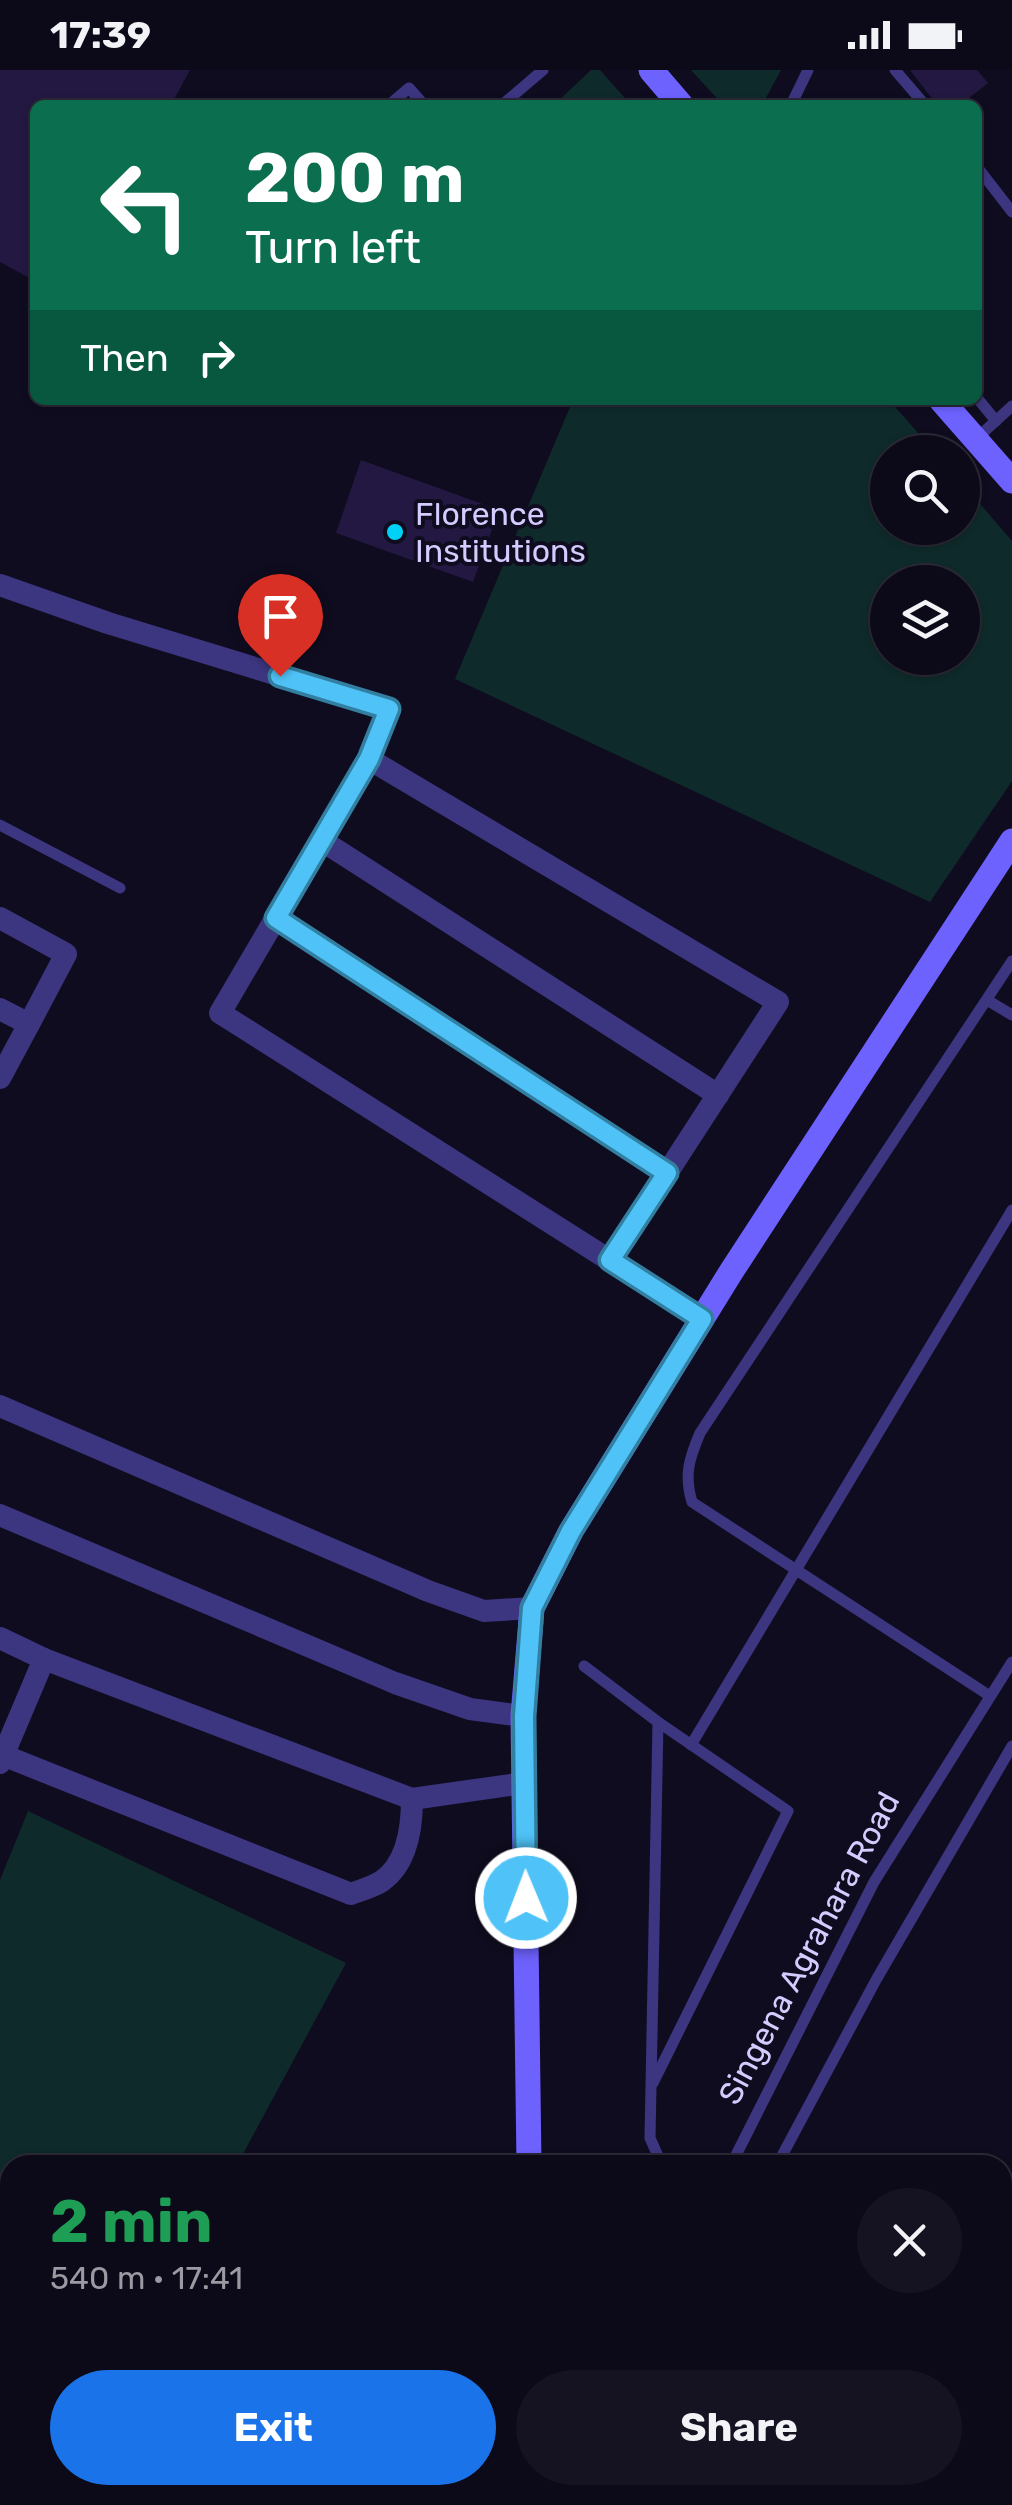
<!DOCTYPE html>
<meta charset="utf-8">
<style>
:root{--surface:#0c0918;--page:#151221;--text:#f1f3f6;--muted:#9a9aa2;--line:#2c2a37;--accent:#1a73e8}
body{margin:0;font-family:Rubik,sans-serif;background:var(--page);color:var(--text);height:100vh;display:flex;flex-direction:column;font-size:38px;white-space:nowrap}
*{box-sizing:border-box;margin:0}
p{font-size:32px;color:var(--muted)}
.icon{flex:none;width:55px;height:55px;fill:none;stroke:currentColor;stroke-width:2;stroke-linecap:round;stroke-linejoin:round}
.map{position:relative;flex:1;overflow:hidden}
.panel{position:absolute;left:0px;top:2085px;width:1012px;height:350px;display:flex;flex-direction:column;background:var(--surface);border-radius:30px 30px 0 0;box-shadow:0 2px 8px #0004,0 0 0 2px var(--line)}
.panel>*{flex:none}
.banner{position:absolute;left:30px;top:30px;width:952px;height:305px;border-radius:15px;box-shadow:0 2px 8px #0004,0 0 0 2px var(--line);background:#0b6e4f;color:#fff;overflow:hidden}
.fabs{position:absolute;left:870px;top:365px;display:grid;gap:20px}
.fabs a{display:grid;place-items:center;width:110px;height:110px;border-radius:50%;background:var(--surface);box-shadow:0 2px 8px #0004,0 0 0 2px var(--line);font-size:50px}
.pin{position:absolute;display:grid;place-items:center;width:85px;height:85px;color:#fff;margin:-102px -42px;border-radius:50% 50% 50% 0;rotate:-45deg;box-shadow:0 0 10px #0007}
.pin .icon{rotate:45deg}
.me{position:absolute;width:110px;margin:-55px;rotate:359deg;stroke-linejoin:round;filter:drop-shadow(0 0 8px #0008)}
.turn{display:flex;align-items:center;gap:35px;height:210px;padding:0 50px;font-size:45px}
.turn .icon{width:130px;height:130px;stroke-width:2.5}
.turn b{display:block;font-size:70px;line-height:85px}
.then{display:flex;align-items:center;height:95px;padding:0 50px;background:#0003;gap:20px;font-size:38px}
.round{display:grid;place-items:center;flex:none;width:105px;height:105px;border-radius:52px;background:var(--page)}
.summary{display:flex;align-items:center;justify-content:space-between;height:170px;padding:0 50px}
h1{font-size:60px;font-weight:700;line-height:75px;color:#1e9e55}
.action{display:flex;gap:20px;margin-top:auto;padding:20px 50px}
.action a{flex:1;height:115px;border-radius:60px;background:var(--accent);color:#fff;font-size:40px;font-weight:700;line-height:115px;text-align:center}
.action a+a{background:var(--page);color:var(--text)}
.status{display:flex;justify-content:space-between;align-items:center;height:70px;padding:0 50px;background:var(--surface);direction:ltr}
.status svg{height:28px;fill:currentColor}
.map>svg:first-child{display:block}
.green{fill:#0f2a2a;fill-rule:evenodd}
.building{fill:#221841}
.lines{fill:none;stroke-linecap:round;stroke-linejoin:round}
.lane{stroke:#3c3680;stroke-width:11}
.street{stroke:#3c3680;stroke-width:22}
.secondary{stroke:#6e62ff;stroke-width:25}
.route-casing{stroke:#337fa1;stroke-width:25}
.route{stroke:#4fc3f7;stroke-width:18}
.poi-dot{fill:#00d1f6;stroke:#100c20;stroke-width:4}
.labels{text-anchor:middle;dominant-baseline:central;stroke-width:8;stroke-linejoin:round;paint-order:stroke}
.poi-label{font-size:32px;fill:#d4cbff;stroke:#100c20;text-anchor:start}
.street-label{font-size:32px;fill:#d4cbff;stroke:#100c20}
</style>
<div class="status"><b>17:39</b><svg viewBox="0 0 49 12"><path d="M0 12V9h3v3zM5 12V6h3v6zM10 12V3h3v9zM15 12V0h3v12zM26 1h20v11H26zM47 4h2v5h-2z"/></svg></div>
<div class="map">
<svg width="1012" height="2435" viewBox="0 0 1012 2435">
<rect width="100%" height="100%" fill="#100c20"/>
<g class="green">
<polygon points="591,0 600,0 631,35 554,35"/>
<polygon points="691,0 781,0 762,35 723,35"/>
<path d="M573,330H889L935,382H888V458H962L963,414L1012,471V711L930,832L455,609ZM888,512H962V588H888Z"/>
<polygon points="28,1741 346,1893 237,2095 10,2095 10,2425 78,2425 72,2435 0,2435 0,1810"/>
<polygon points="789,2425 895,2425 1004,2435 791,2435"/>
</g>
<g class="building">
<polygon points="0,0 190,0 171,35 35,35 35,211 0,192"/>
<polygon points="910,0 977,0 988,13 960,35 937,35"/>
<polygon points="361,390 499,440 473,512 336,463"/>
</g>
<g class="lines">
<g class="lane">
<polyline points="895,0 925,35"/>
<polyline points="389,35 409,18 424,35"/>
<polyline points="502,35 543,0"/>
<polyline points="791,35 808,0"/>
<polyline points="978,98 1012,142"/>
<polyline points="978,329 996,351"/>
<polyline points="976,369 1012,336"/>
<polyline points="0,755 120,818"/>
<polyline points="987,930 1012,945"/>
<polyline points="584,1596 658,1652 650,2068 662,2095"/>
<path d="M990,1626L692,1432C684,1405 689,1389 700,1363L1012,891"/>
<polyline points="691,1675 1012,1140"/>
<polyline points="653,2013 788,1741 658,1652"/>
<polyline points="731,2095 874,1812 1012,1592"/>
<polyline points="777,2095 876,1910 1012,1676"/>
<polyline points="1002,2146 1012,2131"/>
<polyline points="1002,2367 1012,2372"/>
</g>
<g class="street">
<polyline points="0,515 108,553 389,639 369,689"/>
<polyline points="321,770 718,1025"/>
<polyline points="0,848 66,884 29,954"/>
<polyline points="276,848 667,1103"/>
<polyline points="0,939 29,954 0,1008"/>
<polyline points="610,1191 778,932 369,689 220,943 666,1226 702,1249"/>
<polyline points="0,1336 428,1521 484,1541 532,1538"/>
<polyline points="0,1445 395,1613 470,1639 523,1646"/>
<polyline points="0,1568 44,1589 412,1729 524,1713"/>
<path d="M0,1684L351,1824C361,1820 373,1817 382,1811C408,1793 412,1757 412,1729"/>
<polyline points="0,1693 44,1589"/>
</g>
<g class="secondary">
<polyline points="651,0 681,35"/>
<polyline points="941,330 1012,411"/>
<polyline points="529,2095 523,1646 532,1538 571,1461 731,1202 1012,771"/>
<polyline points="541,2435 544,2425"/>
</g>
</g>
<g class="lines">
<g class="route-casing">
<polyline id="route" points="280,606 389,639 369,689 276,848 667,1103 610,1190 702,1249 571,1461 532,1538 524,1646 526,1828"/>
</g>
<use href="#route" class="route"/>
</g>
<circle class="poi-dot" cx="395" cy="462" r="10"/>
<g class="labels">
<g class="poi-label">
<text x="415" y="444">Florence<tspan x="415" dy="37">Institutions</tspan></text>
</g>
<g class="street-label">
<text transform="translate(809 1878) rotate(-62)">Singena Agrahara Road</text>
</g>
</g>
</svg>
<div class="fabs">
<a><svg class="icon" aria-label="search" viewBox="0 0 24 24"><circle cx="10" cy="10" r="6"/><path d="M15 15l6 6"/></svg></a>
<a><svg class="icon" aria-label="layers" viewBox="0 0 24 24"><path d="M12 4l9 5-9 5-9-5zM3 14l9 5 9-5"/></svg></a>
</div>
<div class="pin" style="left:280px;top:606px;background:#d93025"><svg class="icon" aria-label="arrive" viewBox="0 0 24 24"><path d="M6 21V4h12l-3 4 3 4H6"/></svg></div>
<svg class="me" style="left:526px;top:1828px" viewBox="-20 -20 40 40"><circle r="17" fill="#4fc3f7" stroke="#fff" stroke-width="3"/><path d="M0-11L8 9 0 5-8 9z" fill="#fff"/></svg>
<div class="banner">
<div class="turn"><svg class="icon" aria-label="left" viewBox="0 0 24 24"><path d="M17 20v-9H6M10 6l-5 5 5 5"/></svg><div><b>200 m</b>Turn left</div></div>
<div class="then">Then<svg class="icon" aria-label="right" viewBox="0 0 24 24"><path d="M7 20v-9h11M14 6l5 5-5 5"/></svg></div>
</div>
<section class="panel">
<div class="summary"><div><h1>2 min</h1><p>540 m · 17:41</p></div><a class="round"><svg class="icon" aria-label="close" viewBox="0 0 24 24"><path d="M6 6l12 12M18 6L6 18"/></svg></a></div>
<div class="action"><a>Exit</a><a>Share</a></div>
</section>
</div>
